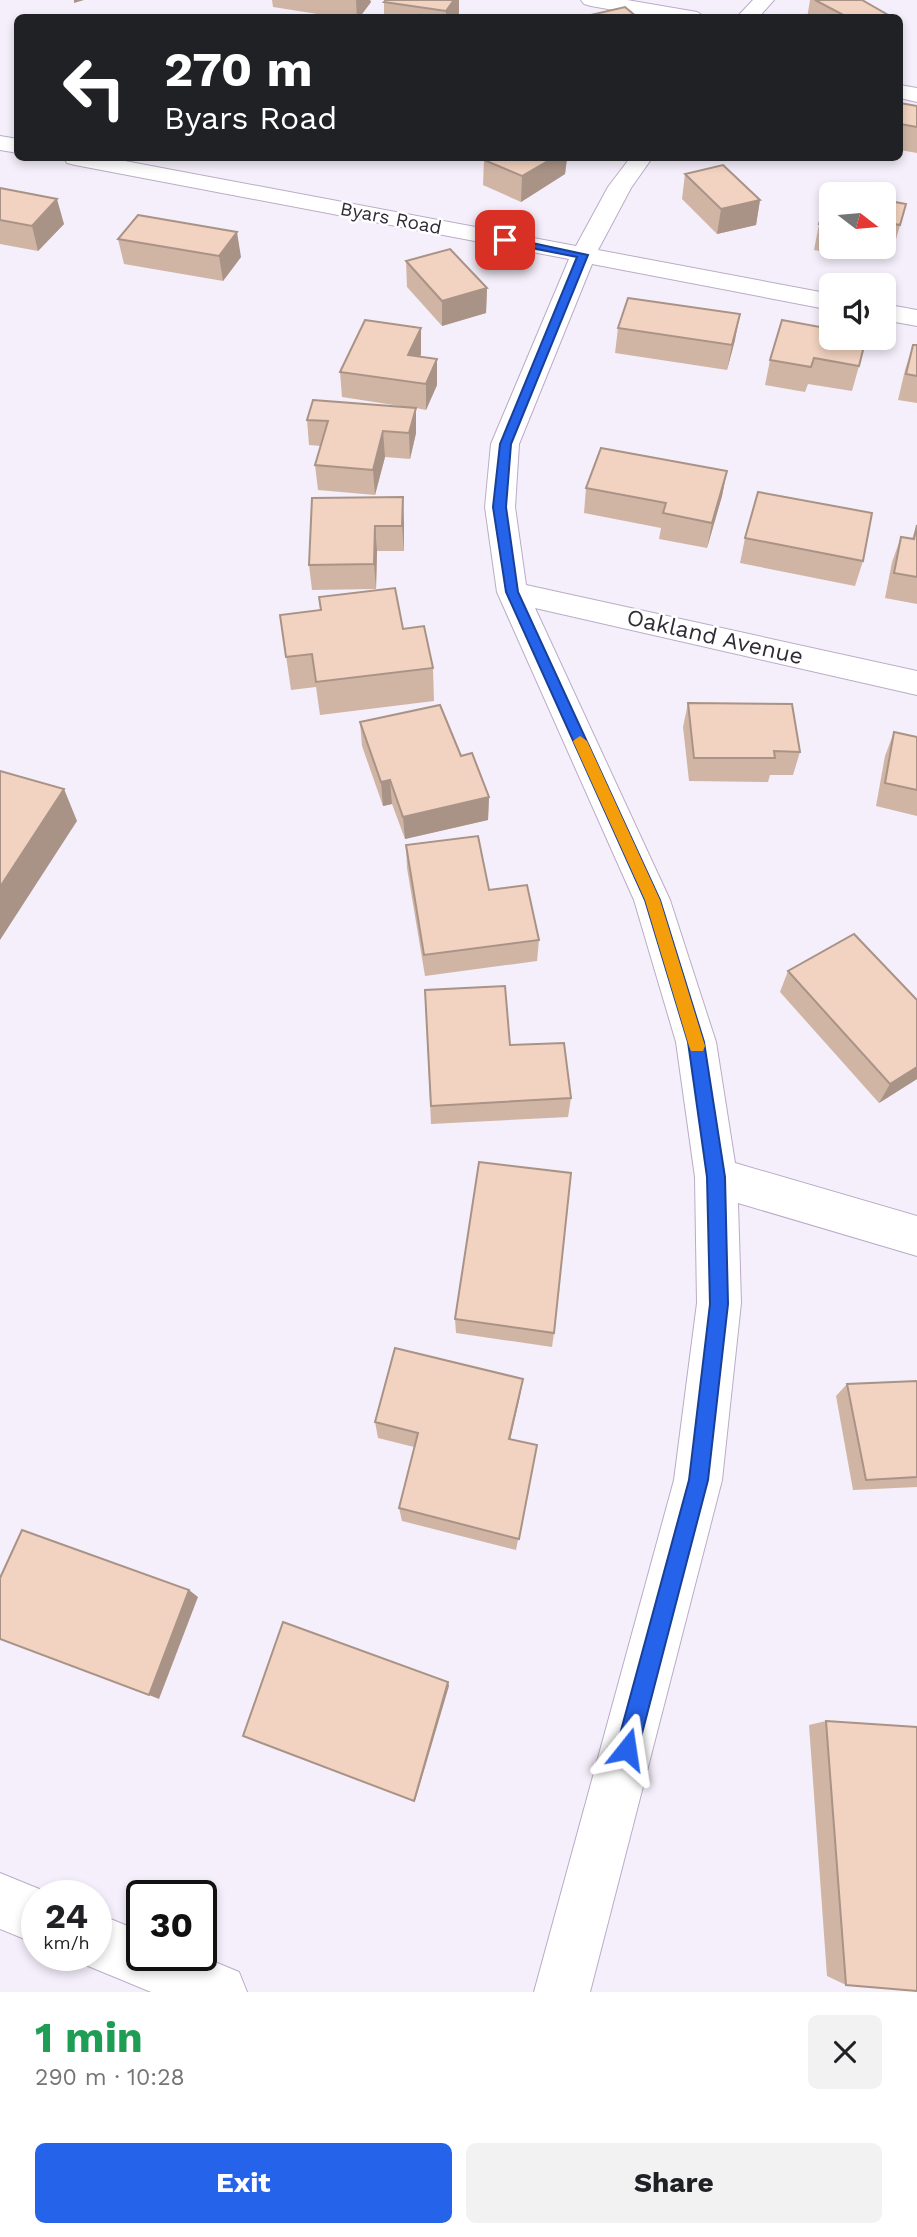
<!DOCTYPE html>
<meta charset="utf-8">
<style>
:root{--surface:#fff;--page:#f2f2f2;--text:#202124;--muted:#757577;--accent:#2563eb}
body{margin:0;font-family:"Work Sans",sans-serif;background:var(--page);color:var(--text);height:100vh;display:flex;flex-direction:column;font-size:26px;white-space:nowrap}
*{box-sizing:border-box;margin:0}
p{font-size:23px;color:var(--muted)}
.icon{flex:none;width:38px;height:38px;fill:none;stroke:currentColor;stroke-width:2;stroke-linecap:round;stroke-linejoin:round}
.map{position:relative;height:1992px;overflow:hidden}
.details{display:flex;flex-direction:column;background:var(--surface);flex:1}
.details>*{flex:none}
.top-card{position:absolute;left:14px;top:14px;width:889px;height:147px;border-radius:10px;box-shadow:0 4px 10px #0003;background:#202124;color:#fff;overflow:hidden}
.needle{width:46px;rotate:106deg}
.tools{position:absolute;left:819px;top:182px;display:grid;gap:14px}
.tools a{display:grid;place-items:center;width:77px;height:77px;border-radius:10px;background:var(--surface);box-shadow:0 4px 10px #0003;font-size:35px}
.speed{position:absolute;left:21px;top:1880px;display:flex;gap:14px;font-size:35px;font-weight:700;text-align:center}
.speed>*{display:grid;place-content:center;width:91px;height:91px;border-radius:50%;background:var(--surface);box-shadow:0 4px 10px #0003;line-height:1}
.speed small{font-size:18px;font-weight:400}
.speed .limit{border:4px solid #111;border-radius:10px;background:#fff;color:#111}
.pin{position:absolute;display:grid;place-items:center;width:60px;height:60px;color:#fff;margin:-30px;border-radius:14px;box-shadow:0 4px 10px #0006}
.me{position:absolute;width:77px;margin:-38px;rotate:15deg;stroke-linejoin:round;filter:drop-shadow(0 0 5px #0008)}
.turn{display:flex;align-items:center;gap:24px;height:147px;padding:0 35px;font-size:32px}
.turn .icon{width:91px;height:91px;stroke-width:2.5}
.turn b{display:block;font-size:49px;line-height:60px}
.round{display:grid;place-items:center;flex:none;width:74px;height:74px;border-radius:10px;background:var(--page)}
.headline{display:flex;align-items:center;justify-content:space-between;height:119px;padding:0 35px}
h1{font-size:42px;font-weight:700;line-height:52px;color:#1e9e55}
.action{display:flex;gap:14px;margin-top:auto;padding:14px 35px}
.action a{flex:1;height:80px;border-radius:10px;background:var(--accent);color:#fff;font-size:28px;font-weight:700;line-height:80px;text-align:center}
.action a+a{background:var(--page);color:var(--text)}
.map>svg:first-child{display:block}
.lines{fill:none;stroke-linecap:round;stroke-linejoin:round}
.minor-casing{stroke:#bbabc7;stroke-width:2}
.minor{fill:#fff;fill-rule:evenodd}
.wall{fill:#d0b5a5}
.shaded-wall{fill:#a99386}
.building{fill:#f2d2c0;stroke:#a99386;stroke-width:2}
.route{fill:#2563eb;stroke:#184099;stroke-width:2}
.slow{fill:#f59e0b}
.labels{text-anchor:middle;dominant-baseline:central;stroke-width:5;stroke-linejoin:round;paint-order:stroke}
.far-street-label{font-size:19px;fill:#312b36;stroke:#fff}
.street-label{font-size:23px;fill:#312b36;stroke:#fff}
</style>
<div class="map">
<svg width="917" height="1992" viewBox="0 0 917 1992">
<rect width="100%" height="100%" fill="#f5effb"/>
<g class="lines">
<g class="minor-casing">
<g id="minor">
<polygon points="581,0 627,0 697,12 707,18 658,18 591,6 584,4"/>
<polygon points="753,0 774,0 758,18 736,18"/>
<polygon points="900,85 917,88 917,102 900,98"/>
<polygon points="0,136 18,139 18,153 0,150"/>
<polygon points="64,158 109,158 576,246 608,187 630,158 652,158 631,188 598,250 831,294 831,310 592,264 519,444 515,507 526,585 917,671 917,695 535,608 670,900 716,1042 735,1163 917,1216 917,1256 738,1203 741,1303 722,1480 590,1992 534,1992 674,1480 697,1303 695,1177 676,1042 634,900 497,592 485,507 491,444 569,259 75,165 67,163"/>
<polygon points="884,304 917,310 917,326 884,320"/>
<polygon points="0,1873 54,1895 37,1895 37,1944 0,1929"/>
<polygon points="96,1913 142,1932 142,1955 198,1955 239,1972 247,1992 151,1992 76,1961 74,1955 96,1955"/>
</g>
</g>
<use href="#minor" class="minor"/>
</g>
<g class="wall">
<polygon points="272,0 370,0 371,2 359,18 343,18 273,7"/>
<polygon points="386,0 459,0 459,18 384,18 384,2"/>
<polygon points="810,0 862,0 890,18 807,18"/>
<polygon points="900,103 917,106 917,153 900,150"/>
<polygon points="488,158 567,158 565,174 521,202 483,185 484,160"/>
<polygon points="685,174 760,200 756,225 717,234 682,199"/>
<polygon points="0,188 64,224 38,251 0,244"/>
<polygon points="831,194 831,247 866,247 862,258 814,250 819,224"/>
<polygon points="884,200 906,204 893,250 872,247 884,247"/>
<polygon points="118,239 241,257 223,281 124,264"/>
<polygon points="406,261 487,288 486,313 442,326 407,287"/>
<polygon points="782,320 859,366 852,391 808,384 805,392 765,385 770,360"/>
<polygon points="618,328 735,340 727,370 615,353"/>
<polygon points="913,345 917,345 917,403 898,400 905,370"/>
<polygon points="421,354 420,357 437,359 437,385 426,410 416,408 416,433 410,459 385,457 375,495 318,490 315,465 321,446 309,445 307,420 413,408 342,397 340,372"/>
<polygon points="727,471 722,496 707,548 659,539 661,528 584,513 586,488"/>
<polygon points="312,498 404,522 404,551 377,551 376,589 312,590 309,565"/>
<polygon points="917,524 917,604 885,598 892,562 901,537 912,539"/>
<polygon points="745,538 863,561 855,586 740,563"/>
<polygon points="319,597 403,629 433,668 434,701 320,715 316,687 291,690 280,615 321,610"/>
<polygon points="688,703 800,752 793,775 770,775 768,782 689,781 683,727"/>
<polygon points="360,722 461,756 489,797 488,820 405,839 392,804 383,806 362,746"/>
<polygon points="894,732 917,737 917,816 876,806 885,756"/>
<polygon points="406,845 539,940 537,961 425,976 407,868"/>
<polygon points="788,971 917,1079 879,1103 780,992"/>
<polygon points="425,990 510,1045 571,1098 568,1117 431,1124"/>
<polygon points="455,1319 554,1333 552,1347 456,1333"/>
<polygon points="523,1379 510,1439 537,1445 516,1550 402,1521 399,1508 414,1447 378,1438 375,1422"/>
<polygon points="917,1381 917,1487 853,1490 836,1396 847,1384"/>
<polygon points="826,1721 846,1985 827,1976 809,1725"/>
</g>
<g class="shaded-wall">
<polygon points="74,0 84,0 74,3"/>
<polygon points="356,0 370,0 371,2 359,18 357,18"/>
<polygon points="454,0 459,0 459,18 446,18 446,11"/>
<polygon points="553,158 567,158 565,174 521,202 522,176"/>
<polygon points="57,199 64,224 38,251 32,226"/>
<polygon points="760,200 756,225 717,234 721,209"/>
<polygon points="237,232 241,257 223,281 219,256"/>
<polygon points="487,288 486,313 442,326 442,301"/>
<polygon points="740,314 735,340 727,370 732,345"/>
<polygon points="421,328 421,354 409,381 408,355"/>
<polygon points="437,359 437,385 426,410 426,384"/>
<polygon points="416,408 416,433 410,459 409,433"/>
<polygon points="383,431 385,457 375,495 373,470"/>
<polygon points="727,471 722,496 707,548 712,523"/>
<polygon points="403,497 404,522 404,551 402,526"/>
<polygon points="375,526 377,551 376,589 374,564"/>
<polygon points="390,780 392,804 383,806 381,782"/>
<polygon points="64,789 77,821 0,940 0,887"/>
<polygon points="489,797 488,820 405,839 403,817"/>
<polygon points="917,1067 917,1079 879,1103 890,1084"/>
<polygon points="523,1379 520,1396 507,1454 509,1439"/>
<polygon points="189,1590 198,1597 159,1699 149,1695"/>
<polygon points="448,1682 449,1686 415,1801 414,1801"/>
</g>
<g class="building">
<polygon points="386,0 454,0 446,11 384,2"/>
<polygon points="815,0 862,0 890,16 887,18 849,18"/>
<polygon points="625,7 638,18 578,18"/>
<polygon points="900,103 917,106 917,127 900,124"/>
<polygon points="488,158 553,158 522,176 484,160"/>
<polygon points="723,165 760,200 721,209 685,174"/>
<polygon points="0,188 57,199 32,226 0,220"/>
<polygon points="831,191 849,194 831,194 831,227 819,224"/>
<polygon points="884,200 906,204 900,225 884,222"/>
<polygon points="138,215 237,232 219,256 118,239"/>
<polygon points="450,249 487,288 442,301 406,261"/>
<polygon points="628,298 740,314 732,345 618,328"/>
<polygon points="365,320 421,328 408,355 437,359 426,384 340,372"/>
<polygon points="782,320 831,329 831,338 866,338 859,366 814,358 811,367 770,360"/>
<polygon points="913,345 917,345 917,376 906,374"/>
<polygon points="313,400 416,408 409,433 383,431 373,470 315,465 328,421 307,420"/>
<polygon points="601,448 727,471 712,523 663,513 666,503 586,488"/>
<polygon points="758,492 872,513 863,561 745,538"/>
<polygon points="403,497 402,526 375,526 374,564 309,565 312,498"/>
<polygon points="917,525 917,577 894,573 901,537 914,539"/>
<polygon points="395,588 403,629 424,626 433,668 316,682 312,654 286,657 280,615 321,610 319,597"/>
<polygon points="688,703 792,704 800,752 774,751 775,758 694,758"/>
<polygon points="440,705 461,756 472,753 489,797 403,817 390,780 381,782 360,722"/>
<polygon points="894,732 917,737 917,790 885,783"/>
<polygon points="0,771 64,789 0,887"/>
<polygon points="478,836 489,890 527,885 539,940 424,955 406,845"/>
<polygon points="854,934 917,1000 917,1067 890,1084 788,971"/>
<polygon points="505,986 510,1045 564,1043 571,1098 431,1106 425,990"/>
<polygon points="479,1162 571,1173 554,1333 455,1319"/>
<polygon points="395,1348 523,1379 509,1439 537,1445 519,1539 399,1508 418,1433 375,1422"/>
<polygon points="917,1381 917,1477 866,1480 847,1384"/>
<polygon points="22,1530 189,1590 149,1695 0,1639 0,1578"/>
<polygon points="283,1622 448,1682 414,1801 243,1736"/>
<polygon points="826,1721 917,1727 917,1991 846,1985"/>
</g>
<polygon class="route" points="505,237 588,255 511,444 506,507 518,592 660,900 704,1042 725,1177 728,1304 708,1480 638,1749 634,1757 627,1760 619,1757 616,1749 689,1480 710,1304 707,1177 688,1042 645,900 506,592 493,507 500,444 577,257 501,242 501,238"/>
<polygon class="slow" points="580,736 587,741 660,900 705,1046 703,1051 691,1051 689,1046 645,900 573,741"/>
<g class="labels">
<g class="far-street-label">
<text transform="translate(391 218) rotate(11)">Byars Road</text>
</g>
<g class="street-label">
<text transform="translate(715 637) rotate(13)">Oakland Avenue</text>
</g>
</g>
</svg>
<div class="tools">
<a><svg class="needle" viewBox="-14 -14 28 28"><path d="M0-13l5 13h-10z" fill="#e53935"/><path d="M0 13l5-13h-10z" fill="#757577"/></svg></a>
<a><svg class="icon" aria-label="sound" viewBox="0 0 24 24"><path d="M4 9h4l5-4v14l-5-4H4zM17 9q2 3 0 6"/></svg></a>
</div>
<div class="speed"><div>24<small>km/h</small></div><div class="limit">30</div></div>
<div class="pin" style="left:505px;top:240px;background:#d93025"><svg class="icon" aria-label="arrive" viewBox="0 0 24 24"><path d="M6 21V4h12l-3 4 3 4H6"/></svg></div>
<svg class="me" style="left:627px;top:1749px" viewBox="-20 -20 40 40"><path d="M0-17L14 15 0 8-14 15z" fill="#2563eb" stroke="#fff" stroke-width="4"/></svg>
<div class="top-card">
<div class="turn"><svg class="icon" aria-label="left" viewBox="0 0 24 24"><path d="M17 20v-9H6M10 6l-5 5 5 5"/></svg><div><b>270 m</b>Byars Road</div></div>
</div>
</div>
<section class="details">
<div class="headline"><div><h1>1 min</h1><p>290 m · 10:28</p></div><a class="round"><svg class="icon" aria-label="close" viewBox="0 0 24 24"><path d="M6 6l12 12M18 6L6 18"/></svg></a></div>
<div class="action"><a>Exit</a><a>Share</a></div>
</section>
